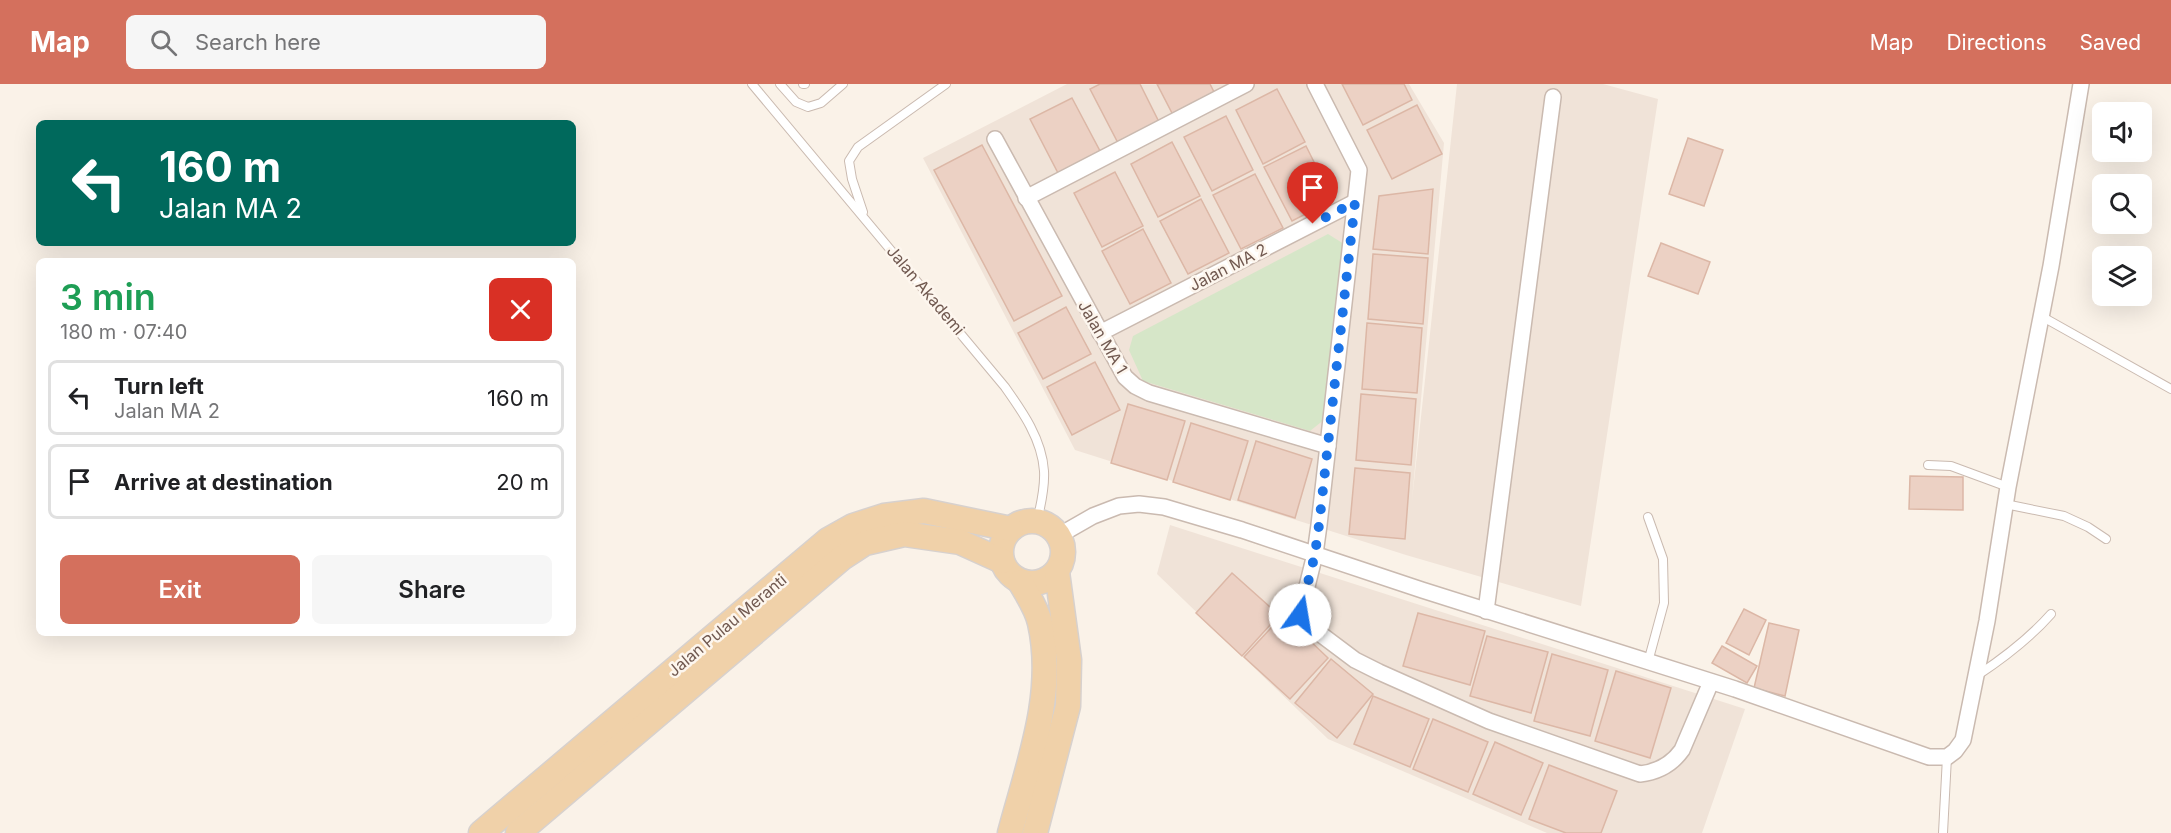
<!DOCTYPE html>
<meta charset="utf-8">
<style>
:root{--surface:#fff;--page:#f6f6f6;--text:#202124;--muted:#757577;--line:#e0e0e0;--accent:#d4705d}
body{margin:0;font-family:Inter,sans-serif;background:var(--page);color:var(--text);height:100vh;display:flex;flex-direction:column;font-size:22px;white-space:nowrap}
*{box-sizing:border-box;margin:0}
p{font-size:20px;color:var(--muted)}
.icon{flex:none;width:33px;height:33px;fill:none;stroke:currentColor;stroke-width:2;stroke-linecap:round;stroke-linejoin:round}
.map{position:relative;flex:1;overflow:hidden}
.details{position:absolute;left:36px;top:174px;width:540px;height:378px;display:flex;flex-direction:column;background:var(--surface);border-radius:9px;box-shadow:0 6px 24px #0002}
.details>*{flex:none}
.hud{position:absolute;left:36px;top:36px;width:540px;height:126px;border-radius:9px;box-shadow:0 6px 24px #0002;background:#00695c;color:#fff;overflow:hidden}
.controls{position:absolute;left:2092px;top:18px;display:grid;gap:12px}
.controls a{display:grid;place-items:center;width:60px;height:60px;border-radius:9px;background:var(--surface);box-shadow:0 6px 24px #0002;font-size:30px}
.pin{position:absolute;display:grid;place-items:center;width:51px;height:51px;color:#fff;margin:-62px -26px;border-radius:50% 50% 50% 0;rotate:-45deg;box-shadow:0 0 6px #0007}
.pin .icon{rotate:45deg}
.me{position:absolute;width:66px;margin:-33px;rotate:13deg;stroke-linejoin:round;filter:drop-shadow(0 0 4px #0008)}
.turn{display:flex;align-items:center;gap:21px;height:126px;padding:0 24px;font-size:27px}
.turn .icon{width:78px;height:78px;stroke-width:2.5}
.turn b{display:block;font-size:42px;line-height:51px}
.round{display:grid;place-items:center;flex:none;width:63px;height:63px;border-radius:9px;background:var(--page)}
.head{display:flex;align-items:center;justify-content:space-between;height:102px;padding:0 24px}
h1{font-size:36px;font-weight:600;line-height:45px;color:#1e9e55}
.primary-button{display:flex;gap:12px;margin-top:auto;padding:12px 24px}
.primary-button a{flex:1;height:69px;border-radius:9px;background:var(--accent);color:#fff;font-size:24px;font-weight:600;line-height:69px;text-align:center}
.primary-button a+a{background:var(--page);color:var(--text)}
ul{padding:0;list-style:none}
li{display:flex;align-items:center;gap:18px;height:75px;margin:0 12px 9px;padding:0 12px;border:3px solid var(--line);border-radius:9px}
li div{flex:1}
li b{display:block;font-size:22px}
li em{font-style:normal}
header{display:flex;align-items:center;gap:36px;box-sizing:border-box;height:84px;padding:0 30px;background:var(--accent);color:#fff}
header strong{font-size:28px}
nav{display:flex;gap:33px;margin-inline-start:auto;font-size:21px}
.search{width:420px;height:54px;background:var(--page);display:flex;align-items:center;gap:15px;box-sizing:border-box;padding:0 21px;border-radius:9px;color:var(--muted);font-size:22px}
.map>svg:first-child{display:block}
.residential{fill:#f0e3d8}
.green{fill:#d6e6c8}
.building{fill:#ecd1c4;stroke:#dcb7a6;stroke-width:1.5}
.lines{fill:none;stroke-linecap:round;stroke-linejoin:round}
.lane-casing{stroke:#cabab0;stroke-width:10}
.street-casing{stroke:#cabab0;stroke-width:18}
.primary-casing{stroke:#d7d1ce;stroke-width:27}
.lane{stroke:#fff;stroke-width:8}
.street{stroke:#fff;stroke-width:15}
.primary{stroke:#f0d1a9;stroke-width:24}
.route{stroke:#1a73e8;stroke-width:10;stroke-dasharray:0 18}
.labels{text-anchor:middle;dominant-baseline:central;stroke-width:5;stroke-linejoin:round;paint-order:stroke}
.street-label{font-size:16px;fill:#715950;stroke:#fdf6ee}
</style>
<header>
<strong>Map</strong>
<div class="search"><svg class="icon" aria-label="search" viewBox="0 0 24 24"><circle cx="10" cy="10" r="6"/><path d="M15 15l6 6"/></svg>Search here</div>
<nav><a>Map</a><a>Directions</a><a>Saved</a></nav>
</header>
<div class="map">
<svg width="2171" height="749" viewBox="0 0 2171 749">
<rect width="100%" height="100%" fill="#faf2e8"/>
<g class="residential">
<polygon points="1067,0 1409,0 1444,59 1412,416 1457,0 1603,0 1658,15 1581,522 1406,471 1075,366 923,74"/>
<polygon points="1170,441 1745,625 1702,749 1547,749 1328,655 1157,490"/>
</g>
<polygon class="green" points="1328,150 1344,160 1325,335 1310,347 1143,297 1129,266 1133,252"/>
<g class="building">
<polygon points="1100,0 1140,0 1159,38 1118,59 1090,5"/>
<polygon points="1157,0 1210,0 1215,10 1173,31"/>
<polygon points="1342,0 1404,0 1412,16 1363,41"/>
<polygon points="1277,5 1305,58 1263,80 1236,26"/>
<polygon points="1072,14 1100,67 1058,89 1030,35"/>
<polygon points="1417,21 1442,70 1392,95 1367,46"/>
<polygon points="1226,32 1253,86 1212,107 1184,53"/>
<polygon points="1688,54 1723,66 1704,122 1669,110"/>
<polygon points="1172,58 1200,112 1158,133 1131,80"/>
<polygon points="982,61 1062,212 1014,237 934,86"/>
<polygon points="1306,62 1333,116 1292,137 1264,83"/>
<polygon points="1115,88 1143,142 1102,163 1074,109"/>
<polygon points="1255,90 1283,144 1241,165 1213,111"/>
<polygon points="1433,105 1428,170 1373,165 1379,112"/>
<polygon points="1201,115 1229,169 1188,190 1160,137"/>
<polygon points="1143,145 1171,199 1130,220 1102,167"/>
<polygon points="1661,159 1710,178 1698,210 1648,192"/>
<polygon points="1373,170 1428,174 1423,240 1368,235"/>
<polygon points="1066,223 1091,270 1043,295 1018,249"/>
<polygon points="1367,239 1422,244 1417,309 1362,305"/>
<polygon points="1095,278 1120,326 1072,351 1047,303"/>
<polygon points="1361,310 1416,315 1411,381 1356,376"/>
<polygon points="1128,320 1185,337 1167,396 1111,379"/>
<polygon points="1191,339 1248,357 1230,416 1173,398"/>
<polygon points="1256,357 1312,375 1295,434 1238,416"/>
<polygon points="1355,384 1410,389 1405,455 1349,450"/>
<polygon points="1910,392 1963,393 1963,426 1909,425"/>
<polygon points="1232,489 1279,531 1242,572 1196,529"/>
<polygon points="1744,525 1766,536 1749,571 1726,559"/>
<polygon points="1418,529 1485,547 1470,601 1403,582"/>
<polygon points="1283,531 1328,574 1290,615 1244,573"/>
<polygon points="1769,539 1799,546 1785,612 1754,604"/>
<polygon points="1487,552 1548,568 1531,629 1470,612"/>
<polygon points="1722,562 1757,582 1747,599 1712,579"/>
<polygon points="1552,570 1608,586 1590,652 1534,637"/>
<polygon points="1331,575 1373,610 1337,654 1295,619"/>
<polygon points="1616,587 1671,604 1650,674 1595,657"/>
<polygon points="1373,612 1429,635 1410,683 1354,660"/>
<polygon points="1433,635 1488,658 1468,708 1413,685"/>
<polygon points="1495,658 1543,679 1521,731 1473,710"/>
<polygon points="1549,681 1617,707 1601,749 1566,749 1529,735"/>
</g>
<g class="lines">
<g class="lane-casing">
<g id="lane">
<path d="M752,0L1005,303C1022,327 1042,355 1044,387C1045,404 1041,421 1037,437"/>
<polyline points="780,0 796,18 808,23 821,19 843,0"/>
<polyline points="803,0 805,0"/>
<polyline points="863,128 852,95 849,77 858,63 946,0"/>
<polyline points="2041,232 2171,305"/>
<polyline points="1928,381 1951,382 2008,403"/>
<polyline points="2005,420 2064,432 2088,443 2106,455"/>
<polyline points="1648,578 1664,519 1663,475 1648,433"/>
<path d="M1978,591C2005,573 2029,555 2051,530"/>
<polyline points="1943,749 1947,673"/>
</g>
</g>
<g class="street-casing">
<g id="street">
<path d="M1315,0L1359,86L1319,441L1315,470L1300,531L1311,543L1355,576L1379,588L1489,637L1640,690C1658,688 1672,680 1682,666L1711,598"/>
<polyline points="995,55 1125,293 1135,302 1149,309 1328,362"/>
<polyline points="1026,114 1246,0"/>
<polyline points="1100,249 1355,118"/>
<polyline points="1058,452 1093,432 1119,422 1139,420 1164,423 1242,446 1422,506 1735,605 1929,673 1947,673 1955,667 1963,656 1987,537 2008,403 2051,182 2081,0"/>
<polyline points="1486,527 1553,13"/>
</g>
</g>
<g class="primary-casing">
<g id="primary">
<circle cx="1032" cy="468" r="31"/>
<polyline points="481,749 828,456 853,442 884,432 924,427 1011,445"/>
<polyline points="518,749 842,474 865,459 904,450 960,458 1002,477"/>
<path d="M1010,749C1028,681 1056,610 1040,539C1037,525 1027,510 1020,498"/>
<polyline points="1035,749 1068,622 1069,576 1057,488"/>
</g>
</g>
<use href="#lane" class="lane"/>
<use href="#street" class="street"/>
<use href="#primary" class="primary"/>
</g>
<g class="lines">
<polyline class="route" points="1300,531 1315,470 1319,441 1355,118 1313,140"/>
</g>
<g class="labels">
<g class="street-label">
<text transform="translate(1228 183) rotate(-27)">Jalan MA 2</text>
<text transform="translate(926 206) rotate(50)">Jalan Akademi</text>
<text transform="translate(1103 253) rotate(60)">Jalan MA 1</text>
<text transform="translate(727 541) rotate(-40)">Jalan Pulau Meranti</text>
</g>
</g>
</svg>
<div class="controls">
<a><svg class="icon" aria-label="sound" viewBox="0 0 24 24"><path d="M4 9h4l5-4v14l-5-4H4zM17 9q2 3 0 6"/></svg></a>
<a><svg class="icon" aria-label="search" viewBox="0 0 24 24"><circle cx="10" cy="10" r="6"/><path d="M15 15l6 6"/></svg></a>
<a><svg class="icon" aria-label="layers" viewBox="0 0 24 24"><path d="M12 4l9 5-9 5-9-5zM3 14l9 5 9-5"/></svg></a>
</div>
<div class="pin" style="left:1313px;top:140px;background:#d93025"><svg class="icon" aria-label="arrive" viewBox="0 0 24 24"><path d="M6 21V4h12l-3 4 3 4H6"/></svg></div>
<svg class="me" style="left:1300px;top:531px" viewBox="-20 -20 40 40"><circle r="19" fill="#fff"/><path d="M0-13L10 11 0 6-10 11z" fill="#1a73e8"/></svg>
<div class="hud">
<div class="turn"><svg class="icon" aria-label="left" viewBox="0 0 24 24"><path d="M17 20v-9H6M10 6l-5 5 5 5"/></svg><div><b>160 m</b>Jalan MA 2</div></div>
</div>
<section class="details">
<div class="head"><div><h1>3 min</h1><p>180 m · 07:40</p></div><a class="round" style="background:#d93025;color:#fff"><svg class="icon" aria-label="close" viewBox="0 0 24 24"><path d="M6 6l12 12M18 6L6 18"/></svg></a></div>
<ul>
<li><svg class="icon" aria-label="left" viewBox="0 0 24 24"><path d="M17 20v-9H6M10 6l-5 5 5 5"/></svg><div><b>Turn left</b><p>Jalan MA 2</p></div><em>160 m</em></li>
<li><svg class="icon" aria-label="arrive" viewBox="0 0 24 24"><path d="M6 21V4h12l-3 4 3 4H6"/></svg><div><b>Arrive at destination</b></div><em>20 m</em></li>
</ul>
<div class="primary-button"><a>Exit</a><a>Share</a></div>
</section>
</div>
